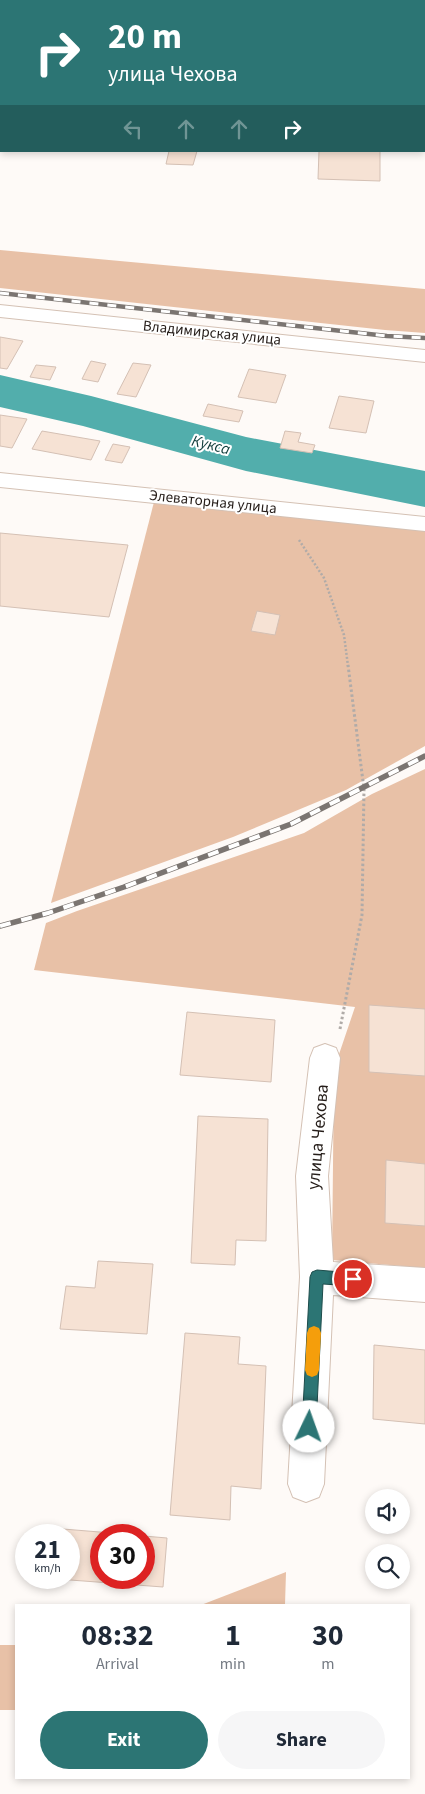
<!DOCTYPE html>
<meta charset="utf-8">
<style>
:root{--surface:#fff;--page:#f6f6f7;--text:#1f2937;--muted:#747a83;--accent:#2c7574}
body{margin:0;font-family:"Source Sans 3",sans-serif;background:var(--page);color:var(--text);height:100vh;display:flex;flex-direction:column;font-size:19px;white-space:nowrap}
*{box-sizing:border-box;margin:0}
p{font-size:16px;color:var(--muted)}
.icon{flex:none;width:28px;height:28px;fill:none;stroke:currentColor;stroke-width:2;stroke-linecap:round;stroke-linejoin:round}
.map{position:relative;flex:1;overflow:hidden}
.details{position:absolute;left:15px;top:1604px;width:395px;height:175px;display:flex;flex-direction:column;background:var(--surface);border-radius:0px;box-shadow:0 2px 8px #0003}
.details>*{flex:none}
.banner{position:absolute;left:0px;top:0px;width:425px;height:152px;box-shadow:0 2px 8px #0003;background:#2c7574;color:#fff;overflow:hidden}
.buttons{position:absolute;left:365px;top:1489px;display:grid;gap:10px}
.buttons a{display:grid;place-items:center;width:45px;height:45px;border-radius:50%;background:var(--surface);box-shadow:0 2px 8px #0003;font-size:25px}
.speed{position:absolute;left:15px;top:1524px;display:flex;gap:10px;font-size:25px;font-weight:700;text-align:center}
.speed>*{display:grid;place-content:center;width:65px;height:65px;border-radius:50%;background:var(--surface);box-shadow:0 2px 8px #0003;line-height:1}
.speed small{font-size:12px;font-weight:400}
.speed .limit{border:8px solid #d22;background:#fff;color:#111}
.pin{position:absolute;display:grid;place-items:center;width:42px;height:42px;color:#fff;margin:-21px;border:2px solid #fff;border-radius:50%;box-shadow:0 1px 5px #0007}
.me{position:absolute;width:55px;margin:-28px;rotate:3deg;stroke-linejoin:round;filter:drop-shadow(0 0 4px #0008)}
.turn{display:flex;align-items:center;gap:18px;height:105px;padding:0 25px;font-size:22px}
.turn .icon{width:65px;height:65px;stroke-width:2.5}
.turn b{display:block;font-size:35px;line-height:42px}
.lanes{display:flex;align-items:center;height:48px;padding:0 25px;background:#0003;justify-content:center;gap:25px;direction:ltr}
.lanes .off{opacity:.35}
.eta{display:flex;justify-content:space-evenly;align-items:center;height:85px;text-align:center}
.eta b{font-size:30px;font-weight:700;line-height:35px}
.cta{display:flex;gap:10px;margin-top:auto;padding:10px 25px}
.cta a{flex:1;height:58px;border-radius:30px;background:var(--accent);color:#fff;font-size:20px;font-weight:700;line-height:58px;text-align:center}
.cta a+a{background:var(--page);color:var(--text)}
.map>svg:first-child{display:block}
.green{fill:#e8c1a7}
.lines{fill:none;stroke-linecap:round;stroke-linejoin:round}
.river{fill:#52aeac;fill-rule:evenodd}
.building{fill:#f6e2d4;stroke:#d4c0b4}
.minor-casing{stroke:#d4c1b4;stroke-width:2}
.path-far1{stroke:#b0aba8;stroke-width:2.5;stroke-dasharray:2 2;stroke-linecap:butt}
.path{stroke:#b0aba8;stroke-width:3;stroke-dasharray:2.5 2.5;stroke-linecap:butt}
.minor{fill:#fff;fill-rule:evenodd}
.rail-far1-casing{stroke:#7b7571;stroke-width:4.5}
.rail-casing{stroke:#7b7571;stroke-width:5.5}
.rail-far1{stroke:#fff;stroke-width:3;stroke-dasharray:9;stroke-linecap:butt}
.rail{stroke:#fff;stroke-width:4;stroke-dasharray:11;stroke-linecap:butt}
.route{fill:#2c7574;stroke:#1d4c4b}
.slow{fill:#f59e0b}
.labels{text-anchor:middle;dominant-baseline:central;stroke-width:4;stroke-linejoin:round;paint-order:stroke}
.far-street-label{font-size:15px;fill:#251d19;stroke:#fff}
.far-water-label{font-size:16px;font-style:italic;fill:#103c3b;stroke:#fff}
.street-label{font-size:18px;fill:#251d19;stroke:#fff}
</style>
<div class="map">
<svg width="425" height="1794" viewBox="0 0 425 1794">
<rect width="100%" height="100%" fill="#fefaf7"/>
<g class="green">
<polygon points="0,250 425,289 425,333 385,330 0,288"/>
<polygon points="154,502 425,531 425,746 346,790 233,837 51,903"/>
<polygon points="425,769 425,1268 332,1260 334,1069 355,1007 34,970 46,923 77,911 304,833 372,794"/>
<polygon points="286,1572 285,1605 201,1605"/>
<rect x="0" y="1645" width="16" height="65"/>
</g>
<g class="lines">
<polygon class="river" points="0,375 91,396 246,437 425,471 425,507 246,471 83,426 0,407"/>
</g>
<g class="building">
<polygon points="60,0 308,0 308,1 59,1"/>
<polygon points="169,151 197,151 193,165 166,164"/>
<polygon points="319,151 380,151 380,181 318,179"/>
<polygon points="0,337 23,341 7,369 0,368"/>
<polygon points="91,361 106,364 98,382 82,379"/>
<polygon points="133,363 151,365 136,397 117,394"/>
<polygon points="36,365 56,367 50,380 30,377"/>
<polygon points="249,369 286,375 276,403 238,397"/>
<polygon points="339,396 374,401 366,433 329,428"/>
<polygon points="208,404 243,411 239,422 203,416"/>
<polygon points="0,415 27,419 12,448 0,446"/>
<polygon points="42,431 100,441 91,460 32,449"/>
<polygon points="285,431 301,433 298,442 315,445 312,453 280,448"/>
<polygon points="113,444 130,447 122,463 105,460"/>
<polygon points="0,533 128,545 109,617 0,606"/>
<polygon points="257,611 280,615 275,635 251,631"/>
<polygon points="369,1005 425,1009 425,1076 369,1072"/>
<polygon points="187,1012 275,1020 271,1082 180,1075"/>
<polygon points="198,1116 268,1119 266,1241 236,1240 235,1265 191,1263"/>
<polygon points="386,1160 425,1164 425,1226 385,1223"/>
<polygon points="98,1261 153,1264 147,1334 60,1329 66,1286 95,1288"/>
<polygon points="185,1333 240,1337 238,1364 266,1366 261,1489 231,1486 230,1520 170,1515"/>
<polygon points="374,1345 425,1350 425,1424 373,1419"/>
<polygon points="63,1529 136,1535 101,1535 101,1578 144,1578 144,1536 167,1538 163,1587 57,1579 69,1578 69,1535 62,1535"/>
</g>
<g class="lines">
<g class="minor-casing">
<g id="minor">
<rect x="424" y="8" width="1" height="8"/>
<rect x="0" y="95" width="1" height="10"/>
<rect x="424" y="105" width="1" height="10"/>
<polygon points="0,305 425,350 425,362 0,317"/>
<polygon points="0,473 425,517 425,531 0,487"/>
<polygon points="325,1044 336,1048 340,1058 328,1176 333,1262 425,1268 425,1302 333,1295 324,1484 319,1497 306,1502 293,1497 288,1484 300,1277 296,1176 310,1058 314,1048"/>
</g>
</g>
<polyline class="path-far1" points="299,540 324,578 344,635 348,666"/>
<polyline class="path" points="340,1029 362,915 364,789 348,665"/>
<use href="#minor" class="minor"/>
<g class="rail-far1-casing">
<polyline id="rail-far1" points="0,293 387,336 425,338"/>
</g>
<g class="rail-casing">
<polyline id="rail" points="0,926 48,913 124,887 291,824 425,756"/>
</g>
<use href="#rail-far1" class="rail-far1"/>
<use href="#rail" class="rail"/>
</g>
<polygon class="route" points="317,1270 353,1273 358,1275 360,1279 358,1284 353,1286 323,1284 316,1427 314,1432 309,1434 304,1432 302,1427 310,1277 312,1272"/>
<polygon class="slow" points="314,1326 319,1328 321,1333 319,1370 317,1375 312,1377 307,1375 305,1370 307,1333 309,1328"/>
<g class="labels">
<g class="far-street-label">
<text transform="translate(212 333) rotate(6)">Владимирская улица</text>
<text transform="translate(213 502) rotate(6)">Элеваторная улица</text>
</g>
<g class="far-water-label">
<text transform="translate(211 445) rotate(14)">Кукса</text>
</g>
<g class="street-label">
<text transform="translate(318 1137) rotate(-85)">улица Чехова</text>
</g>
</g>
</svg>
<div class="buttons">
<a><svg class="icon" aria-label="sound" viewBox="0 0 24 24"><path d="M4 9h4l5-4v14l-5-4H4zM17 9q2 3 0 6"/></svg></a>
<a><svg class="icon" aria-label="search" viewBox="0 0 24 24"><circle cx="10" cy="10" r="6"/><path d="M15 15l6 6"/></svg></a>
</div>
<div class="speed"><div>21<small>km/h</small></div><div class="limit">30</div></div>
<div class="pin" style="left:353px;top:1279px;background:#d93025"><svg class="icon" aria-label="arrive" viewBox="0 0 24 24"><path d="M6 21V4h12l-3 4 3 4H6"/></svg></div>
<svg class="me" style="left:309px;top:1427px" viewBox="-20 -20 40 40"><circle r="19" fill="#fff"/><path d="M0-13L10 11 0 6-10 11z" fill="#2c7574"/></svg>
<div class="banner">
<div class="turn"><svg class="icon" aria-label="right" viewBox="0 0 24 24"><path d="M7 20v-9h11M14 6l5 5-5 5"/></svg><div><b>20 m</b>улица Чехова</div></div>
<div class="lanes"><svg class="icon off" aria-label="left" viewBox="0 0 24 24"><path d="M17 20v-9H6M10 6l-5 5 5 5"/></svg><svg class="icon off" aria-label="ahead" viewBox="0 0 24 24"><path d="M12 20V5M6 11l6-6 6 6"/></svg><svg class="icon off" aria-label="ahead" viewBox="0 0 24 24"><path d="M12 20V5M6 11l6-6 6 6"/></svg><svg class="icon" aria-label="right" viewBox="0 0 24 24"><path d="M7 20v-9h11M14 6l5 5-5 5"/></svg></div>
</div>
<section class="details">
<div class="eta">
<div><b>08:32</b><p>Arrival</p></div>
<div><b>1</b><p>min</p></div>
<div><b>30</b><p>m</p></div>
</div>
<div class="cta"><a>Exit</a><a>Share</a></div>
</section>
</div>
